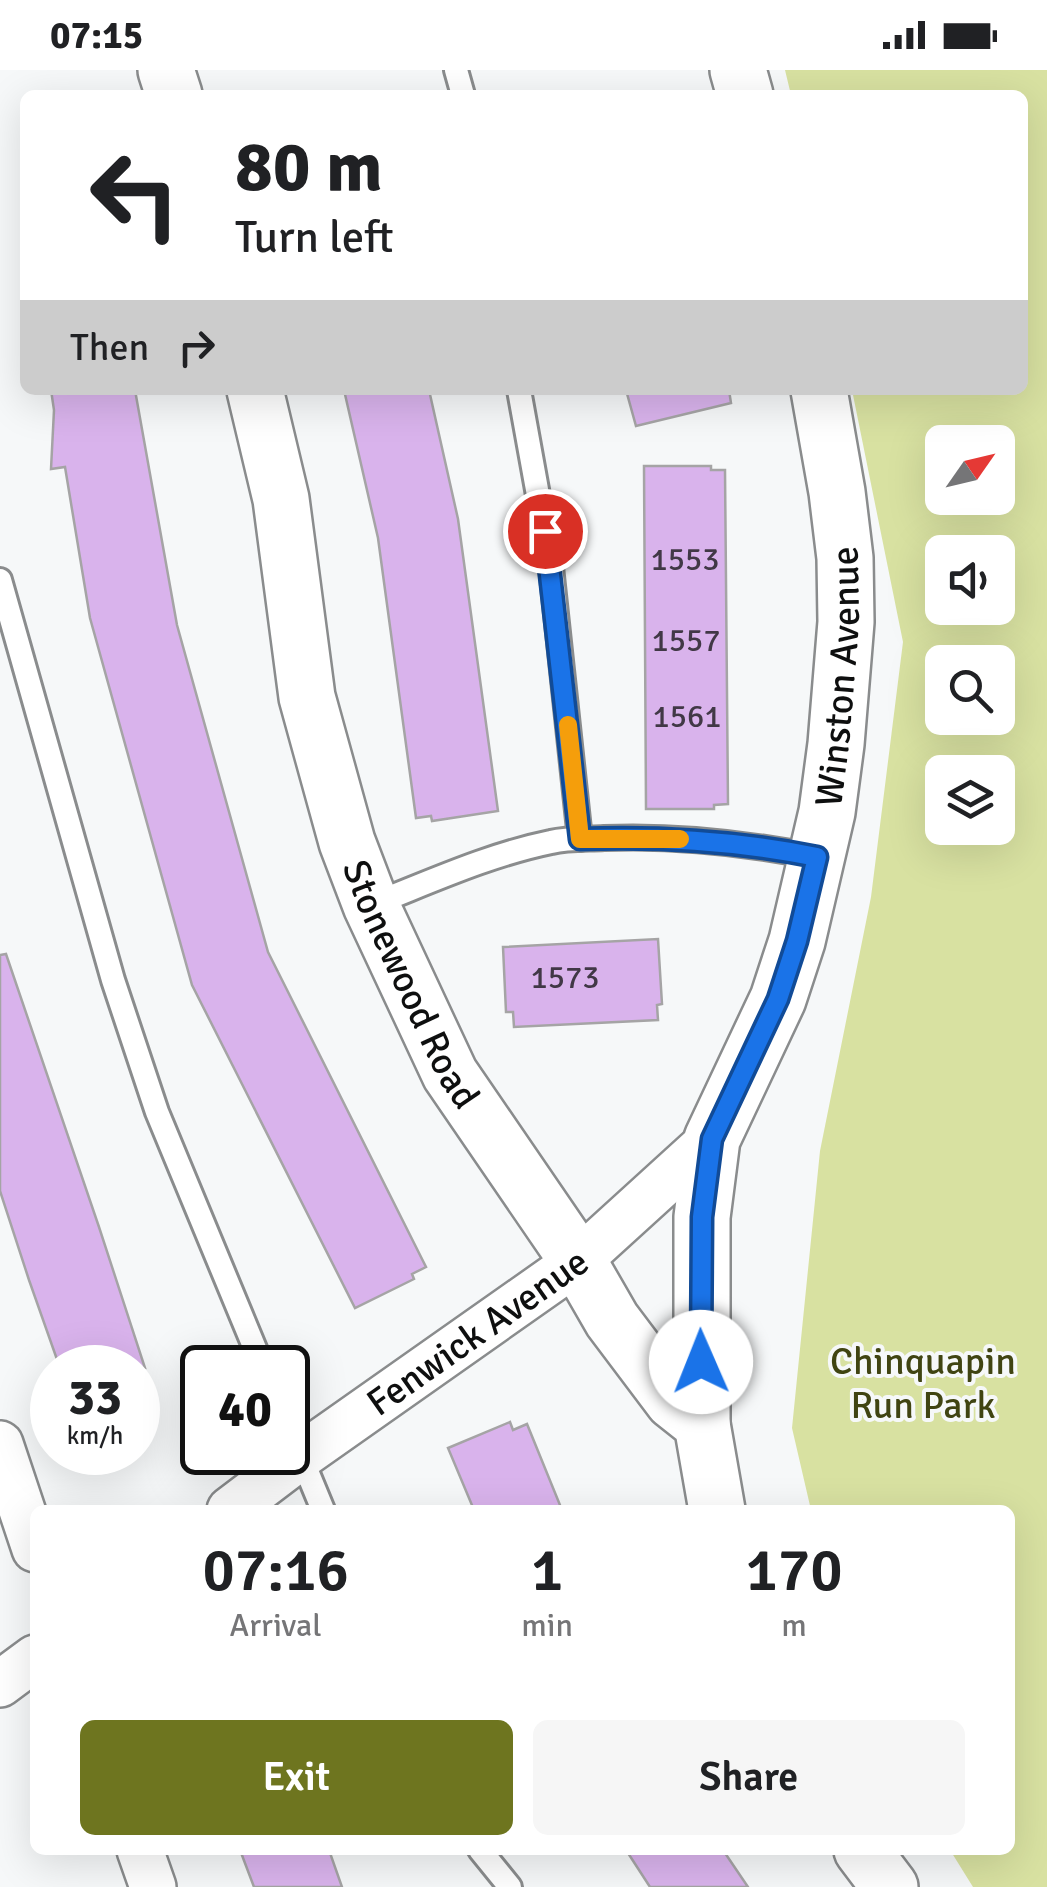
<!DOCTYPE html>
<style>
:root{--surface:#fff;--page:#f6f6f6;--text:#202124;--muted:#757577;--accent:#6e751f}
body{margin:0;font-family:Signika,sans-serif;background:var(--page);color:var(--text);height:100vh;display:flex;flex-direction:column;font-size:38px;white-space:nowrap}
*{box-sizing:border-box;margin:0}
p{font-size:32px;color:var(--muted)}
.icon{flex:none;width:55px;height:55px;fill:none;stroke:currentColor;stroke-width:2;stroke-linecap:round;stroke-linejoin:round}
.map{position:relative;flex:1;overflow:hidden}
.details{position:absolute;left:30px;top:1435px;width:985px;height:350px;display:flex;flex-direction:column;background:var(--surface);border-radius:15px;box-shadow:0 10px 40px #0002}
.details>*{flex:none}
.banner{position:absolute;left:20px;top:20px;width:1008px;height:305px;border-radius:15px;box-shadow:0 10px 40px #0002;background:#fff;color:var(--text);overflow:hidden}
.needle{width:65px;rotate:56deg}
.controls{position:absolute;left:925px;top:355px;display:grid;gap:20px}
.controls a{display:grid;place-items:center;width:90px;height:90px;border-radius:15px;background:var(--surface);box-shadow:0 10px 40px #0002;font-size:50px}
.speed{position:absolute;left:30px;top:1275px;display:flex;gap:20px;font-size:50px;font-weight:700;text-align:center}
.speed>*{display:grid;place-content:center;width:130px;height:130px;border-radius:50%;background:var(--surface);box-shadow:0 10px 40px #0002;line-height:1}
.speed small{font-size:25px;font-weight:400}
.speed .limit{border:5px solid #111;border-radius:15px;background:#fff;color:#111}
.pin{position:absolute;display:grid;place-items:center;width:85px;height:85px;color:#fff;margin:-42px;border:5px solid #fff;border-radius:50%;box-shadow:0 2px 10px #0007}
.me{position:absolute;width:110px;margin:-55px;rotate:359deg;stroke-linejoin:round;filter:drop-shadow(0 0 8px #0008)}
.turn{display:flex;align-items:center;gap:35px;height:210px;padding:0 50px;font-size:45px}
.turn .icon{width:130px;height:130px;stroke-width:2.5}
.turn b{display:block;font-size:70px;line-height:85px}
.then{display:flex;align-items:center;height:95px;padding:0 50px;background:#0003;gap:20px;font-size:38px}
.eta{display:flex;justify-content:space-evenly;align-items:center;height:170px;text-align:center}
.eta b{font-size:60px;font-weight:600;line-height:70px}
.button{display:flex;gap:20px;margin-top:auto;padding:20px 50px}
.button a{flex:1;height:115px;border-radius:15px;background:var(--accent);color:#fff;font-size:40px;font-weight:600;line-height:115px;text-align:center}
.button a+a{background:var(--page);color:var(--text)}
.status{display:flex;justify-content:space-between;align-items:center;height:70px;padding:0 50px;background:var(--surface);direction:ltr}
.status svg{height:28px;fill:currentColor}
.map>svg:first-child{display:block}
.green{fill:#d8e1a1;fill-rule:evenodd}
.building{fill:#d9b3ec;stroke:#a5a4a5;stroke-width:2.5}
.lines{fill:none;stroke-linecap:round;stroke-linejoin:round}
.service-casing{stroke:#8a8c8d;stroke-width:28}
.minor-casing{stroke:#8a8c8d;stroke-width:50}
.tertiary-casing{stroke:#8a8c8d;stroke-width:60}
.service{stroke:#fff;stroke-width:22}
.minor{stroke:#fff;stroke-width:45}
.tertiary{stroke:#fff;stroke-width:55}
.route-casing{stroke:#114b97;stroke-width:25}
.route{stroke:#1a73e8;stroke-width:18}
.slow{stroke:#f59e0b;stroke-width:18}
.labels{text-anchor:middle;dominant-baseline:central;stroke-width:8;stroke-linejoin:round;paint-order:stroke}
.number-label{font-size:32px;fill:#413846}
.street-label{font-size:38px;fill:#0e0f0f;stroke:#f6f8f9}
.park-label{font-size:38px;fill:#404412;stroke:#f6f8f9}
</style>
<div class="status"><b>07:15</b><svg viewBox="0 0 49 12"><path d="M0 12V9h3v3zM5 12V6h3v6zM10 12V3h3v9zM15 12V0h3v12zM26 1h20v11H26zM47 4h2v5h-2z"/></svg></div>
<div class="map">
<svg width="1047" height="1817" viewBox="0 0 1047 1817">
<rect width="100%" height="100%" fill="#f6f8f9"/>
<path class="green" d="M785,0H1047V1817H973L950,1780H1010V1440H811L792,1358L820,1081L871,827L903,572L852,320H1022V25H791ZM942,372H998V428H942ZM942,482H998V538H942ZM942,592H998V648H942ZM942,702H998V758H942Z"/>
<g class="building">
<polygon points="51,320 135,320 177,555 268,882 426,1197 412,1204 414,1209 355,1238 192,915 90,548 65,397 51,399 54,340"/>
<polygon points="344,320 429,320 458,449 498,741 432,751 431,746 416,748 378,468"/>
<polygon points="626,320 729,320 731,333 636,356"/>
<polygon points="644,396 711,396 711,400 725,400 728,734 714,735 714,739 646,739"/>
<polygon points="658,869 662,934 657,935 658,950 514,957 513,942 506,942 503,877"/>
<polygon points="6,884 99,1157 145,1298 60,1298 29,1210 0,1121 0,885"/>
<polygon points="510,1352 513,1360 527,1354 562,1440 474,1440 448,1378"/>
<polygon points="240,1780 329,1780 342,1817 254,1817"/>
<polygon points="626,1780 723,1780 748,1817 650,1817"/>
</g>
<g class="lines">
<g class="service-casing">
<g id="service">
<polyline points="456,0 463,25"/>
<polyline points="519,320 551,497 580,769"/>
<polyline points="0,510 113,910 157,1042 263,1298"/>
<path d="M371,835C430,812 488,785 551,772C568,768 587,769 604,768C676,765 746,773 817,787"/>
<polyline points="288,1355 323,1440"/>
<polyline points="480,1780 510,1817"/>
</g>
</g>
<g class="minor-casing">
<g id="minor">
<polyline points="0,1374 35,1479"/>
<path id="s1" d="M230,1440L301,1386L578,1191L712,1069"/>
<polyline points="0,1614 35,1588"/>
<polyline points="140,1780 153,1817"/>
</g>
</g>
<g class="tertiary-casing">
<g id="tertiary">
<polyline points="166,0 174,25"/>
<polyline points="738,0 745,25"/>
<path id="s2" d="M255,320L281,429L307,627L347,772L371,835L450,1004L578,1191L612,1250L673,1331L702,1354L717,1440"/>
<path id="s3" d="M702,1354V1147L712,1069L778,929L797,871L827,742L836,674L846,552L845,488L837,422L819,320"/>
<polyline points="862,1780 890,1817"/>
</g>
</g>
<use href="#service" class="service"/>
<use href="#minor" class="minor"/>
<use href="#tertiary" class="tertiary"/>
</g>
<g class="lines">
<g class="route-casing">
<path id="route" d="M545,461L580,769C660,766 738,771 817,787L797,871L778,929L712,1069L702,1147L701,1292"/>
</g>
<use href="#route" class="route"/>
<polyline class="slow" points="568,655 580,769 680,769"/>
</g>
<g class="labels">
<g class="number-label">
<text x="685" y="489">1553</text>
<text x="686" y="570">1557</text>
<text x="687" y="646">1561</text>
<text x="565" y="907">1573</text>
</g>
<g class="street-label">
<text stroke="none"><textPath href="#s3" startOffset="770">Winston Avenue</textPath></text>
<text stroke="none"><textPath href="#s2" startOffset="618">Stonewood Road</textPath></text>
<text stroke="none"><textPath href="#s1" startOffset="305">Fenwick Avenue</textPath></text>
</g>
<g class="park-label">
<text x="923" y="1291">Chinquapin<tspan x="923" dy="44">Run Park</tspan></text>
</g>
</g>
</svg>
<div class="controls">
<a><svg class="needle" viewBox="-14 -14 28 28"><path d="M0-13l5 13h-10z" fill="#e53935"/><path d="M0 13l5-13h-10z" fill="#757577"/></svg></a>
<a><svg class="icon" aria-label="sound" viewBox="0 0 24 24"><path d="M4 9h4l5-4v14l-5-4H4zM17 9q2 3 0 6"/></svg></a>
<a><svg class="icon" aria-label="search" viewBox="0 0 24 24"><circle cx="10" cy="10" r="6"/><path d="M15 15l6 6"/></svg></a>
<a><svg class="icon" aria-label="layers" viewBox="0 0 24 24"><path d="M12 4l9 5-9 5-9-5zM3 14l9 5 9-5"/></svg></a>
</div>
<div class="speed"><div>33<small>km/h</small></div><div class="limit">40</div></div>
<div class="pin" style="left:545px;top:461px;background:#d93025"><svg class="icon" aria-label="arrive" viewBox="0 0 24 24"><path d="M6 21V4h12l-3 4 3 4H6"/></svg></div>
<svg class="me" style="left:701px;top:1292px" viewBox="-20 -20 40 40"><circle r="19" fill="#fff"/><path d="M0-13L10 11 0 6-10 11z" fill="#1a73e8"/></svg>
<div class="banner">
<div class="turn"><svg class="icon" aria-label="left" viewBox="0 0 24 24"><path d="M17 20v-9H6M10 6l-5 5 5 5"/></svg><div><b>80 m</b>Turn left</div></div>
<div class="then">Then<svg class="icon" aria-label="right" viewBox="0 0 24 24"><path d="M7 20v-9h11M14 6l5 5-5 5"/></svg></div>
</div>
<section class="details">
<div class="eta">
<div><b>07:16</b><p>Arrival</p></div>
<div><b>1</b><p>min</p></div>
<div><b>170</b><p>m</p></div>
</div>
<div class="button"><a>Exit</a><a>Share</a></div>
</section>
</div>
